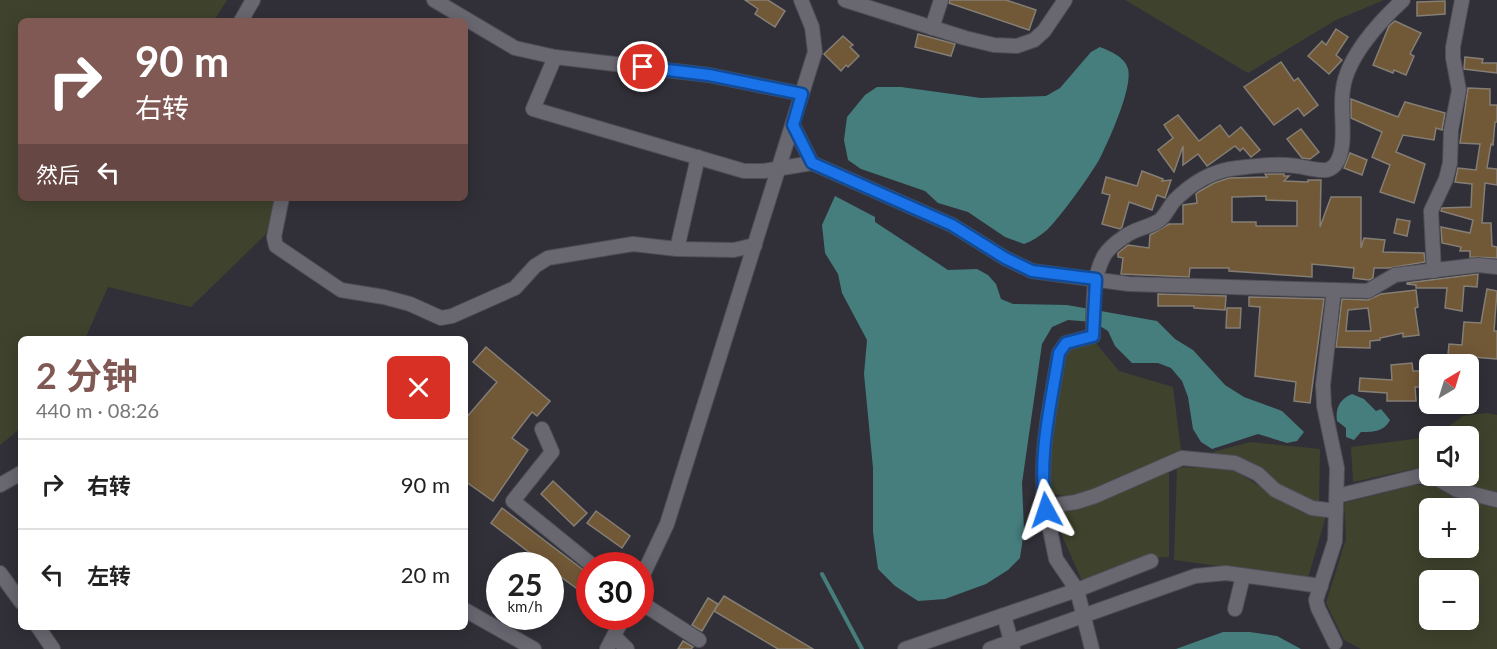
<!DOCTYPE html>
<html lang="zh">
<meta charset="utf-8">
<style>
:root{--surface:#fff;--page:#f2f2f2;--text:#222;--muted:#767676;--line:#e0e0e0;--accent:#815954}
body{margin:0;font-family:Lato,"Noto Sans SC",sans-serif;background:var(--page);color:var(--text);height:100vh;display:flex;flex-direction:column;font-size:22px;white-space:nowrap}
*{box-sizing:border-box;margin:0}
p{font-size:20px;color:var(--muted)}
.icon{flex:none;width:33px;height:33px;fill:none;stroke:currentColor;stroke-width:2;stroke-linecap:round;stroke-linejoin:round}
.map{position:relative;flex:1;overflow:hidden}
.panel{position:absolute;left:18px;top:336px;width:450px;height:294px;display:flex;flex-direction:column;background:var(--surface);border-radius:9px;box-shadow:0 3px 15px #0003}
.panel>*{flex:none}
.banner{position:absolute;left:18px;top:18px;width:450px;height:183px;border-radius:9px;box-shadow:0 3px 15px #0003;background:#815954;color:#fff;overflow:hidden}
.needle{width:39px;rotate:38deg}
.buttons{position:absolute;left:1419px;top:354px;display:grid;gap:12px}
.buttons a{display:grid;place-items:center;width:60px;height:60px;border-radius:9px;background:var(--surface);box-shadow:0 3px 15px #0003;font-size:30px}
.speed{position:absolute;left:486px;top:552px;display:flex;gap:12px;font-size:30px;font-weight:700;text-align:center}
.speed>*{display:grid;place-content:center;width:78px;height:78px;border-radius:50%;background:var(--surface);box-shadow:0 3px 15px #0003;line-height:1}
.speed small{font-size:15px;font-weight:400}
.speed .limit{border:9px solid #d22;background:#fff;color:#111}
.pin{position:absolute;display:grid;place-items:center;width:51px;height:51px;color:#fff;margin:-26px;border:3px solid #fff;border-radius:50%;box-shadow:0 2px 6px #0007}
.me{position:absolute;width:66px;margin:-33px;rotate:355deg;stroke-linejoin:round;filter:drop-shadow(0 0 4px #0008)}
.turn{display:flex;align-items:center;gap:21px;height:126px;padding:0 18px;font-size:27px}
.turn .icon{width:78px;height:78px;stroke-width:2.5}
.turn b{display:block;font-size:42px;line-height:51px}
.then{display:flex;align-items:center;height:57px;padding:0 18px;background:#0003;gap:12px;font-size:22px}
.round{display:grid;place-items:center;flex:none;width:63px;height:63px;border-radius:9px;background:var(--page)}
.summary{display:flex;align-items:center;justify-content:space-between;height:102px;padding:0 18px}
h1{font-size:36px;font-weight:700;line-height:45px;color:var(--accent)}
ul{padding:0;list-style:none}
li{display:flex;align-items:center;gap:18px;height:90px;padding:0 18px;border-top:2px solid var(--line)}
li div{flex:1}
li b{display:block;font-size:22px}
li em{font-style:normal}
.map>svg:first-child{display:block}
.green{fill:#3f432d;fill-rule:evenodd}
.water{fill:#467d7d}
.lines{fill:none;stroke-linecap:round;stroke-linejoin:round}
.stream{stroke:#467d7d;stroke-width:4}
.building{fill:#715837;stroke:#857e75;stroke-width:1.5;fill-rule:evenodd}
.minor-casing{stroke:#4e4d55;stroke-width:16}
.minor{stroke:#696871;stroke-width:14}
.route-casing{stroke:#114b97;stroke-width:15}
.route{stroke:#1a73e8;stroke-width:10}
</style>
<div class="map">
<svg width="1497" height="649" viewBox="0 0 1497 649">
<rect width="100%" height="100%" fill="#313038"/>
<g class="green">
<polygon points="0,0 227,0 214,21 21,21 21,198 271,198 280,213 265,235 191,307 108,287 85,339 21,339 21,428 0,445"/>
<polygon points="1125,0 1384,0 1336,20 1248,73"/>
<polygon points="1094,341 1119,371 1173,387 1182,458 1076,498 1047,493 1062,356 1069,347"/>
<polygon points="1487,413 1497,415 1497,495 1457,486 1441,476 1468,476 1468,436 1435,436 1463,416"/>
<polygon points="1429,437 1429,470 1418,468 1353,482 1351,447"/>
<path d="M1250,442L1320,449L1319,503C1306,497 1288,492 1276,484C1252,466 1255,456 1219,460L1213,452Z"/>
<polygon points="1177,467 1232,469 1301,512 1326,516 1308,578 1174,560"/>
<polygon points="1169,471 1169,557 1148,558 1083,583 1053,515 1158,473"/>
<path d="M1415,485L1434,486L1457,498L1497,508V649H1361L1344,640L1326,603L1346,539L1344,503ZM1430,508H1468V548H1430ZM1468,580V620H1430V580Z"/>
</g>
<g class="water">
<path d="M1100,47C1110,51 1125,57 1128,69C1133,88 1108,142 1099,160C1089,177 1061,216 1047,230C1040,236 1032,241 1024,244L1005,237L968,212L938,203L925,191L861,169L848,160L844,140L847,117L865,95L877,87H901L981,98L1046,96L1060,88L1091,52Z"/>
<polygon points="835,196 875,217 875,222 948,270 977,269 988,275 996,284 1001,299 1013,304 1067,305 1157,321 1175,339 1193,350 1225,385 1244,397 1282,411 1304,432 1297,441 1287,443 1258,434 1212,449 1201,442 1193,429 1188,397 1182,381 1171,368 1158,363 1132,363 1115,346 1108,331 1093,322 1068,320 1052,327 1042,344 1022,483 1024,530 1020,558 1008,570 986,584 945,599 918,601 895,586 878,569 873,532 873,468 864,374 867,340 842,293 838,274 825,253 822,225"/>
<path d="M1352,394L1364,399L1376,411L1381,409L1390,420C1384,432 1373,432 1361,432L1354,440L1346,437V428L1337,421C1335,408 1340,399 1352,394Z"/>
<polygon points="1223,632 1250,632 1277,636 1301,649 1176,649"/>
</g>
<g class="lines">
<polyline class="stream" points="822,574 862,649"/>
</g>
<g class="building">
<polygon points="745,0 768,0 785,11 775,27 755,14 758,9"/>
<polygon points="950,0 1006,0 1036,10 1029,30 949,3"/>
<polygon points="1445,1 1445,14 1417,16 1417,2"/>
<polygon points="1395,21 1421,33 1410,54 1414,56 1406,75 1394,70 1393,73 1373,65 1389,26"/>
<polygon points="1336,29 1348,37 1336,55 1342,60 1329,74 1308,56 1322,41 1326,45"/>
<polygon points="918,34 955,44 951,56 915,47"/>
<polygon points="843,36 853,45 850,47 859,56 848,67 846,65 841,71 824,54"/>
<polygon points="1465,57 1483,59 1482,63 1497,63 1497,73 1464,69"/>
<polygon points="1281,62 1294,81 1298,78 1318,105 1304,116 1298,108 1274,125 1244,87"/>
<polygon points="1468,88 1490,89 1490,105 1497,105 1497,122 1495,122 1493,145 1491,144 1487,168 1497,169 1497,185 1485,183 1482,223 1491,223 1492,246 1497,247 1497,258 1470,257 1470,251 1460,251 1461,247 1442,243 1441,227 1470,233 1473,220 1441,211 1442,208 1471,207 1472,184 1455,182 1458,168 1476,170 1480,144 1460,143"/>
<polygon points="1351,99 1398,117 1405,102 1445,113 1442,130 1436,128 1434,140 1403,135 1396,152 1425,164 1414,203 1380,192 1390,165 1372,157 1382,132 1351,118"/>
<polygon points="1178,115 1199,141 1220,125 1229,137 1241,127 1260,150 1251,157 1243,148 1240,151 1235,146 1207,166 1198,154 1183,165 1183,146 1174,172 1158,150 1173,138 1164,125"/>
<polygon points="1301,129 1319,152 1310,159 1302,158 1287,139"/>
<polygon points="1350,153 1367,160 1362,175 1344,168"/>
<polygon points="1142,171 1163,179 1162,181 1171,180 1165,198 1157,195 1152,210 1129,202 1122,227 1120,229 1102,224 1110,195 1102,193 1106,177 1137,186"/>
<path d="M1265,174H1284V176H1289L1284,181L1308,182V180H1321L1320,227L1331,197H1361V248L1364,238L1385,240L1383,252L1424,253L1425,262L1389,268H1374L1373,278L1369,280L1353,278L1354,268L1312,264V277L1229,271V268H1190L1189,277L1121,274L1123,258L1118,257V253L1128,245L1149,248L1150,235L1169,224H1183V205L1197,203L1196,194L1200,191L1214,183L1229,178L1267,177ZM1266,196V200L1297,201V226H1256V222H1232V197Z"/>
<polygon points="1397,219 1410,221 1407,236 1394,233"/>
<polygon points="1478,274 1477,287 1464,286 1462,311 1445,308 1447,288 1416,288 1416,285 1407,284 1407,283"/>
<polygon points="1487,289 1497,291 1494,331 1497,331 1497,359 1448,355 1449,344 1462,345 1464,322 1481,323"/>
<path d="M1416,290L1418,307L1415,308L1419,335L1403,337V333L1380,338V340L1370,341V348L1336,347L1342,299L1368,300L1381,294ZM1368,308L1371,331H1346L1348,310Z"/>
<polygon points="1158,294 1226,296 1225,310 1194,308 1194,306 1158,306"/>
<polygon points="1249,297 1324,299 1310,403 1294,401 1296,382 1255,376 1260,307 1249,306"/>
<polygon points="1227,308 1241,308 1240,328 1226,328"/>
<polygon points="486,347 550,401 537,416 532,412 512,438 528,450 493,501 465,481 465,419 497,382 473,362"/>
<polygon points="1412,363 1413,371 1430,371 1430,387 1415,387 1416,401 1387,401 1387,393 1359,391 1360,378 1392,380 1391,365"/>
<polygon points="553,481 587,513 574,526 541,494"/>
<polygon points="502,508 590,575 590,598 550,569 550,566 547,566 491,523"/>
<polygon points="596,511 630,536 622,548 587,523"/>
<polygon points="724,596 813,649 778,649 714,611"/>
<polygon points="708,598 718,604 702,631 692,625"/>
<polygon points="683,641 693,647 691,649 678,649"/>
</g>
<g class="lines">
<g class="minor-casing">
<g id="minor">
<polyline points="434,0 515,48 555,57 709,75 802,94"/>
<polyline points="845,0 965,38 994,45 1017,46 1034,40 1044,31 1065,0"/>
<polyline points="241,21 253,0"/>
<polyline points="932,28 941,0"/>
<polyline points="555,57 533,109 744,171 764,171 812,163 793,125"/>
<polyline points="698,157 677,249 734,250 755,245"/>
<polyline points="812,163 952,225 1005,258 1032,271 1129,284 1368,291 1395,275 1478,265 1497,267"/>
<polyline points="282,198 274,237 276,246 341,290 384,297 410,304 441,318 452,316 515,288 535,266 548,258 633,244 677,249"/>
<polyline points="1434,271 1431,211 1446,179 1450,163 1451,130 1459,90 1453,58 1453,47 1462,0"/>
<polyline points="1334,290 1323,385 1324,406 1337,468 1335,541 1316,600 1318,608 1335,643"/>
<polyline points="542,429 552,452 513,501 593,566"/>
<polyline points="0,485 21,473"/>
<polyline points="1337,496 1419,476 1438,479 1457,490 1497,500"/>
<path d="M1046,510C1037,459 1051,404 1059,353L1066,343L1093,336C1094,311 1091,279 1104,256C1108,249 1118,241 1124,237C1134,229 1146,228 1157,222C1164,219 1169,207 1174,201C1192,183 1211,171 1237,168C1256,166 1277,163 1296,166C1305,167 1314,170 1323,170C1327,171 1332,168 1335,165C1349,147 1339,112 1343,89C1347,57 1380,21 1403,0"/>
<polyline points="0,573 21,602"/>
<polyline points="640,581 667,524 815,52 812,27 801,0"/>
<polyline points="640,602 699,640"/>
<polyline points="1235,609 1243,576"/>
<polyline points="465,610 534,649"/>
<polyline points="1004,615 1013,649"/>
<polyline points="38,627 53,649"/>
<polyline points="615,637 627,649"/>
<polyline points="607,649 624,616"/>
<polyline points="905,649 1077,590 1151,561"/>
<polyline points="990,649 1195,576 1226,573 1321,586"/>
<polyline points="1092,649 1077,590 1056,559 1046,510 1056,505 1076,502 1095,496 1182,458 1235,463 1258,474 1275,490 1312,508 1336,511"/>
</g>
</g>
<use href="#minor" class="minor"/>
</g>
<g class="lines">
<g class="route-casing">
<path id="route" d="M643,67L709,75L802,94L793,125L812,163L952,225L1005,258L1032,271L1096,279L1093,336L1066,343L1059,353C1051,404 1037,459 1046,510"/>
</g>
<use href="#route" class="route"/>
</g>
</svg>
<div class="buttons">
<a><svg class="needle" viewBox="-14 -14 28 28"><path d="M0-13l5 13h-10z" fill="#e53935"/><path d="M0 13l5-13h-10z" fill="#767676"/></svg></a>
<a><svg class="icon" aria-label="sound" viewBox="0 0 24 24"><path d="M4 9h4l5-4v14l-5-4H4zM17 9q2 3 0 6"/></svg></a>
<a>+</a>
<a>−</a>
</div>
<div class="speed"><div>25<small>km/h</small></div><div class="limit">30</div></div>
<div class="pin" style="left:643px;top:67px;background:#d93025"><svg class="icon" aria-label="arrive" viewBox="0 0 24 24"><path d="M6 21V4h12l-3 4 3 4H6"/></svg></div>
<svg class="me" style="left:1046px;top:510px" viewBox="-20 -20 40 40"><path d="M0-17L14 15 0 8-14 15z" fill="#1a73e8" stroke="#fff" stroke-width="4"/></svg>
<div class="banner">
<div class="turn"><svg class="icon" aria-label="right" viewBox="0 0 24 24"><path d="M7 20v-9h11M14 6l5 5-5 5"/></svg><div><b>90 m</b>右转</div></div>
<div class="then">然后<svg class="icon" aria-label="left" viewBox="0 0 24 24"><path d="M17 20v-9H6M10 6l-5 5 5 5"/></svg></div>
</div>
<section class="panel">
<div class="summary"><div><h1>2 分钟</h1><p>440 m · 08:26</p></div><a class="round" style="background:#d93025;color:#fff"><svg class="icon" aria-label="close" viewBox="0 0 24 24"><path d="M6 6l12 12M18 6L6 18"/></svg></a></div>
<ul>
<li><svg class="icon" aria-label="right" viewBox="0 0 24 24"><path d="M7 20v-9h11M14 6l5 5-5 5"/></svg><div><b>右转</b></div><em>90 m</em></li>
<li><svg class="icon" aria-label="left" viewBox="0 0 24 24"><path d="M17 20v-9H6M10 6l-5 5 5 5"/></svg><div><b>左转</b></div><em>20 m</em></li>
</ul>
</section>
</div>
